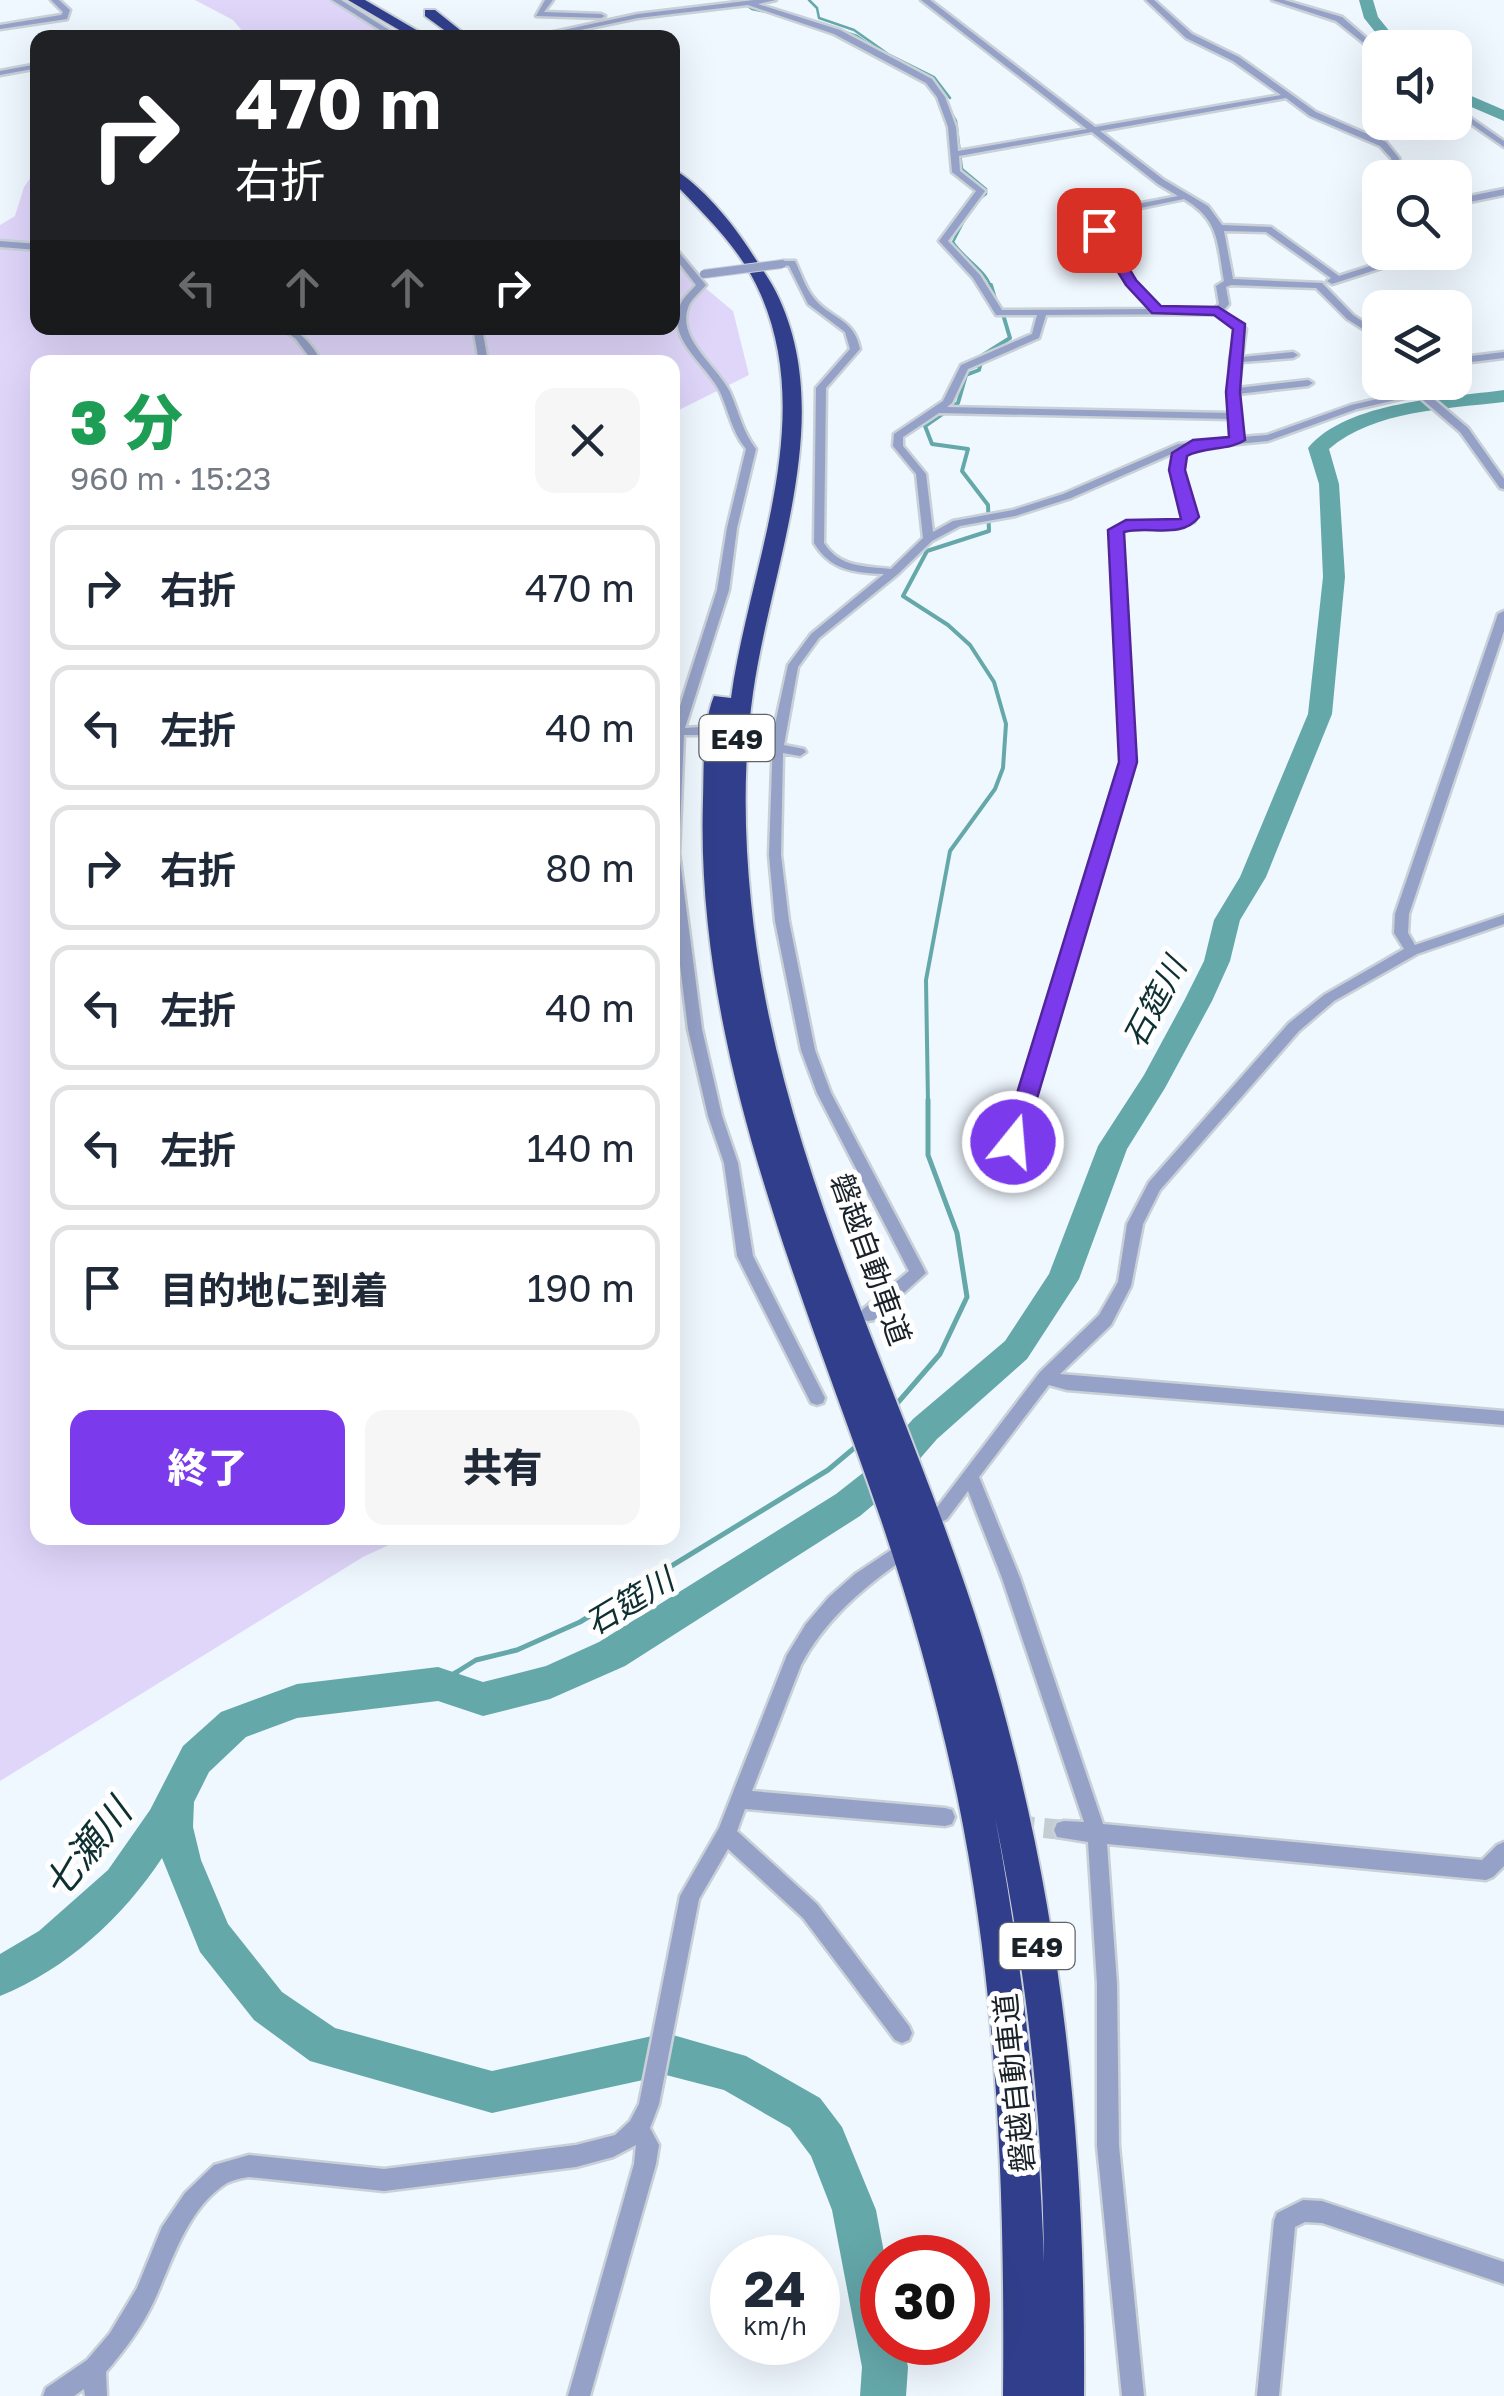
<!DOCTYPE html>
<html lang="ja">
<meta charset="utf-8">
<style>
:root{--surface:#fff;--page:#f6f6f7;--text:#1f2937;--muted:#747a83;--line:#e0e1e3;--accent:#7c3aed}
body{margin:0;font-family:"Golos Text","Noto Sans JP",sans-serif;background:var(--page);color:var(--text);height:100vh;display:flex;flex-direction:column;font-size:38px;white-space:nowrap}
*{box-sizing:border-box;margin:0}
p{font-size:32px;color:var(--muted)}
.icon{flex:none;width:55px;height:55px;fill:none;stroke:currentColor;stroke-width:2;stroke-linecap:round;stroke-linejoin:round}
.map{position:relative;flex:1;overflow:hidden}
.sheet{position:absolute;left:30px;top:355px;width:650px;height:1190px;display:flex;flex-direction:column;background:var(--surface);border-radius:20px;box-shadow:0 10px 40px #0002}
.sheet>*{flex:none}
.banner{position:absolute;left:30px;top:30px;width:650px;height:305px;border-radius:20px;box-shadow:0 10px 40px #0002;background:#202124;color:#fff;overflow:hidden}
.controls{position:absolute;left:1362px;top:30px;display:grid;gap:20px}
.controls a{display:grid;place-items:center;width:110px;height:110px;border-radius:20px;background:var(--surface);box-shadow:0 10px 40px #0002;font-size:50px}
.speed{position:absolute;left:710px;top:2235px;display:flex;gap:20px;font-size:50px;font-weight:700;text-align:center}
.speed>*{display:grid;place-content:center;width:130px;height:130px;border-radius:50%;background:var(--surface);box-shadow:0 10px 40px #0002;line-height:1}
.speed small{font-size:25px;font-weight:400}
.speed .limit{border:15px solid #d22;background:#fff;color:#111}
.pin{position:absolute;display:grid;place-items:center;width:85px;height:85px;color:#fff;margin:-42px;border-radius:20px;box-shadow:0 5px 15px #0006}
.me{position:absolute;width:110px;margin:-55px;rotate:17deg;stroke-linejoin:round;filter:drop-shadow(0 0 8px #0008)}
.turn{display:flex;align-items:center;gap:35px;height:210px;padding:0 40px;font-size:45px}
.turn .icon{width:130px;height:130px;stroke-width:2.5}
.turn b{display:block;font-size:70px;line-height:85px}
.lanes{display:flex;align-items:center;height:95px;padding:0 40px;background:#0003;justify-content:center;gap:50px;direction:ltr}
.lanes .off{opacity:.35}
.round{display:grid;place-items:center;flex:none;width:105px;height:105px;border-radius:20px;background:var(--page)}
.overview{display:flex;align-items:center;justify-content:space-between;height:170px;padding:0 40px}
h1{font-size:60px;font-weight:800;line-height:75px;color:#1e9e55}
.cta{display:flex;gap:20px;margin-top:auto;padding:20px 40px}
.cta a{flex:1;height:115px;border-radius:20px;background:var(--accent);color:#fff;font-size:40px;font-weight:800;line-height:115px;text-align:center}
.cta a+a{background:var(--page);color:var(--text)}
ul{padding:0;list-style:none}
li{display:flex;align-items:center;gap:30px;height:125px;margin:0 20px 15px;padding:0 20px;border:5px solid var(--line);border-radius:20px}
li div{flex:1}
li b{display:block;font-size:38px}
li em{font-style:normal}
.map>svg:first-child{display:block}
.green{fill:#dfd6fa}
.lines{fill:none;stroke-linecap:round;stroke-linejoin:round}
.stream-far3{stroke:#65a8aa;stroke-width:2.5}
.stream-far2{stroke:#65a8aa;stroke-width:4}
.stream-far1{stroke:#65a8aa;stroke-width:5}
.stream{stroke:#65a8aa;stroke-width:6}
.river{fill:#65a8aa;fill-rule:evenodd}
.minor-tunnel{stroke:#c4ccd4;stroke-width:20;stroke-dasharray:20 10;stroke-linecap:butt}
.minor-casing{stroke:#c9d1d8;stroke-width:5}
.motorway-casing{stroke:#c9d1d8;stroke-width:4}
.minor{fill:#96a1c8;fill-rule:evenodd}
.motorway{fill:#313e8b;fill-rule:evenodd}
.minor-bridge-casing{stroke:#c9d1d8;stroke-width:10;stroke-linecap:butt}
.minor-bridge{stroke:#96a1c8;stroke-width:8}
.route{fill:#7c3aed;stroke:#51269a;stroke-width:2.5}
.labels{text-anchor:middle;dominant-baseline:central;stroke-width:10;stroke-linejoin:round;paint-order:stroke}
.shield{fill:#fff;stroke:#5f6469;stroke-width:2.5}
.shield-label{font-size:28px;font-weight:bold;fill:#1a2229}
.street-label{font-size:30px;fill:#1a2229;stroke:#fff}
.water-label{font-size:32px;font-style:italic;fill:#0e3032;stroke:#fff}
.near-water-label{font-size:38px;font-style:italic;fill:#0e3032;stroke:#fff}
</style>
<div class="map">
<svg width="1504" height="2396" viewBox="0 0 1504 2396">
<rect width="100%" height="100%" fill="#eff7ff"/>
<g class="green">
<polygon points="195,0 329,0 392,37 230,37 244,33 233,20"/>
<polygon points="37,168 38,328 672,328 673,261 733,311 749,375 673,413 672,362 38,362 38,1538 404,1538 363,1557 0,1781 0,225 15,216 24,187"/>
</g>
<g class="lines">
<g class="stream-far3">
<polyline points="739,0 752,9 782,15"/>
<polyline points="809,0 817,8 819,18 854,30 888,54 934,77 950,98"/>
<polyline points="836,29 857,36 879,51"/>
<polyline points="932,80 956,121 962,169 986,189 986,194 975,202"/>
<path d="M969,211L953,242C964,259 985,269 991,287"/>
</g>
<g class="stream-far2">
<polyline points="991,285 996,302"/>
<polyline points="928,1103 926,980 950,851 995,789 1003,768 1006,724 994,682 970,645 948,625 903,596 927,551 989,531 988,505 962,471 968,449 932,444 925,426 958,403 966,375 979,370 983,355 1010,338 1002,311"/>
</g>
<g class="stream-far1">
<polyline points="894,1407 940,1354 967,1297 957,1233 928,1155 928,1100"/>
<polyline points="452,1675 476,1660 517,1650 580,1622 828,1470 859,1444"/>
</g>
<polyline class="stream" points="438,1684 456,1673"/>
<g class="river">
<polygon points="1359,0 1373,0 1378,17 1403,48 1388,48 1364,18"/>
<polygon points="1455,89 1504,110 1504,121 1455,100"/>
<path d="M1504,390V402C1446,409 1375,410 1329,449L1339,484L1345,577L1332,714L1266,877L1240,920L1230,961L1212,1001L1165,1088L1127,1149L1079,1279L1027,1359L937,1439L897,1485L860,1516L625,1666L550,1699L483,1716L438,1701L297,1718L246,1737L209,1772L194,1802L193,1827L201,1860L228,1924L282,1992L335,2028L492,2071L666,2033L746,2056L820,2098L842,2127L876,2210L885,2258L882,2342H903L908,2367L906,2396H860L862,2367L832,2210L811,2156L790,2128L724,2090L666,2075L492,2113L310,2061L254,2020L200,1952L162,1858C123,1917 67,1969 0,1996V1954L39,1931L108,1870L150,1810L183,1746L221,1712L297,1684L438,1667L483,1682L546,1666L599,1642L836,1494L873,1465L913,1419L1005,1341L1049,1274L1098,1146L1144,1075L1184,1001L1204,961L1214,920L1240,877L1308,714L1323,577L1319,484L1308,448C1347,401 1447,398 1504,390Z"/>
</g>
<polyline class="minor-tunnel" points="1014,1825 1064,1830"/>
<g class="minor-casing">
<g id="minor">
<polygon points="51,0 59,0 70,10 67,19 0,29 0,25 61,15 63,12"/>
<polygon points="332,0 341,0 402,38 393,38"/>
<polygon points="545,0 553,0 544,12 601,14 605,16 601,18 536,16"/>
<path d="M754,0H776L758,4L840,30L932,79L945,97L956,127L958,151L1087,129L921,0H930L1095,127L1281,95L1233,61L1186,38L1146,0H1154L1192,34L1239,57L1316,112L1386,142L1399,158L1404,178H1396L1391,158L1380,146L1310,116L1286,98L1100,131L1164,180L1208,206L1222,225L1271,227L1339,276L1391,259L1397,252H1407L1397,263L1332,284L1327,281L1331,278L1266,232L1224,231L1233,279L1322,283L1353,315L1380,333V340L1347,319L1316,288L1231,285L1226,287L1229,304L1223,311L1246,329L1242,357L1293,352L1298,355L1293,358L1242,362L1238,388L1308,380L1313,383L1308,386L1238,394L1242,437L1267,435L1351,405L1412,391L1414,388L1410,382H1420L1423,390L1468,428L1504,479V489L1500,488L1460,432L1417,395L1357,409L1268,441L1196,448L1186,454L1182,470L1195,520L1194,522C1170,533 1145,523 1121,532L1134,762L1020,1142L1013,1148L1006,1142L1122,762L1111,530C1133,515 1160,528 1184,519L1172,470L1176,452L1071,498L1015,516L960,526L932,541L898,574L819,638L798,667L784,745L804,749L806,752L800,756L783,753L781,855L789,921L815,1050L831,1093L926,1273L874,1320L868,1321L862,1320L860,1315L862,1310L909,1271L817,1093L801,1050L775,921L769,855L773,737H757L751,733L757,729H774L788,665L811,634L884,574C854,573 830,570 814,543L816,388L850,349L845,332L808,304L789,266L778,264L782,261H795C801,273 805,287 813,297C829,319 854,317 860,349L826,388L824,543C840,568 865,566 891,569L923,538L916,474L893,446L894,434L943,401L961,365L1032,334L1037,315H996L973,278L939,241L976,191L952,172L948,127L937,97L926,83L834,34L748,5L638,18L542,38H526L638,14ZM1092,132L1158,184L1178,196L1096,212L1088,219L1127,284L1151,309L1002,310L980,275L948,241L985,191L960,171L959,156ZM1184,199C1220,220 1217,243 1224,281L1216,286L1219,304L1215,308L1161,309L1134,281L1097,220L1102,216ZM1216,314L1236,330L1230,360V413L947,407L952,403L968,369L1039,338L1046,315ZM939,413L1230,419L1232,438L1178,444L1063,494L1013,510L953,521L933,532L926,474L903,446V437Z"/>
<polygon points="1272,0 1284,0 1342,17 1380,50 1380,56 1336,21"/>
<polygon points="38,64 38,68 0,75 0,71"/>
<polygon points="1455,107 1504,141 1504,147 1455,113"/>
<polygon points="1504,189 1504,195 1455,205 1455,199"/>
<polygon points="0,241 38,244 38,250 0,247"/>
<path d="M672,244L706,285C701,291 694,297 690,303C673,337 717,365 730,392C739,412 742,431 756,449L737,528L729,590L685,728L700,727L706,731L700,735H684L679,853L702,1029L722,1116L738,1163L753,1256L825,1398L823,1403L817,1405L811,1403L737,1256L724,1163L708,1116L688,1029L672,901V731L717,590L727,528L746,449C732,432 729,412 720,392C707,365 664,338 681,303C684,297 692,290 696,285L672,254Z"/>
<path d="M281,328C301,328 313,347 322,362H313L296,339Z"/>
<polygon points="473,328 482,328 488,362 479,362"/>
<polygon points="1504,352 1504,358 1455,364 1455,358"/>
<polygon points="1504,611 1504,631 1409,914 1408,933 1415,945 1504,915 1504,924 1417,954 1334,1001 1299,1031 1160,1190 1143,1224 1131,1286 1111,1325 1060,1374 1504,1411 1504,1425 1067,1390 1049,1385 979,1477 1020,1578 1103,1824 1482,1860 1497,1845 1504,1842 1504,1866 1493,1877 1486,1880 1107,1844 1117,1984 1119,2146 1144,2396 1122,2396 1097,2146 1097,1984 1088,1842 1057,1837 1054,1830 1057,1823 1064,1821 1084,1822 1002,1578 968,1491 947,1519 941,1522 935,1519 932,1514 1040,1372 1099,1315 1118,1282 1127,1224 1149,1182 1289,1023 1324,995 1404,949 1394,933 1395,914 1498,614"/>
<path d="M891,1550L897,1552L900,1558L897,1564C858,1592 824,1622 801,1665L752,1791L945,1808L952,1810L955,1817L952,1824L945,1826L745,1809L737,1831L817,1904L909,2026L912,2033L909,2040L902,2043L895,2040L803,1918L728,1849L699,1899L659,2104L650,2128L659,2145L656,2164L590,2396H568L634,2164L636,2145L613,2157L576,2167L384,2191L249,2177C242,2178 233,2180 227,2183C187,2208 172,2262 154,2301C142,2327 125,2350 106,2372L107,2396H85L84,2389L74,2396H43L46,2388L87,2360L110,2333L137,2288L162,2227L185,2193L214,2165L249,2155L384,2169L576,2145L615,2135L630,2121L639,2104L680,1896L719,1828L787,1655L806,1624L829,1597L855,1574Z"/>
<polygon points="1303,2200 1322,2201 1504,2262 1504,2284 1322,2223 1305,2222 1295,2227 1279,2396 1257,2396 1274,2221 1277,2213"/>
</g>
</g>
<g class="motorway-casing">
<g id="motorway">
<polygon points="348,0 365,0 430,38 413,38"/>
<polygon points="425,10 435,10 470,38 455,38 425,16"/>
<path d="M672,168C702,186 732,222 751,252C759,265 769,278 776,292C838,416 771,565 753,693C743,762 744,833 751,902C775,1145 890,1363 967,1591C1057,1858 1086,2116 1084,2396H1003C1005,2195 998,1993 957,1795C937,1701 911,1608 880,1517C800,1285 695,1050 703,800C704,769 702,725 714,696L731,698C749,567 817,425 761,295C742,250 706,216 672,181ZM995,1817C1025,1965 1043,2112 1044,2263C1039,2112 1023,1965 995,1817Z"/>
</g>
</g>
<use href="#minor" class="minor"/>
<use href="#motorway" class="motorway"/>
<g class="minor-bridge-casing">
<polyline id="minor-bridge" points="704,274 782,264"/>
</g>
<use href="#minor-bridge" class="minor-bridge"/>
</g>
<path class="route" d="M1094,227H1104L1136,280L1161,306L1218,307L1245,324L1240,392L1245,440C1229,451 1205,446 1187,456L1185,470L1199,517C1181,540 1149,525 1124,532L1137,762L1024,1142L1013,1150L1002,1142L1119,762L1108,530L1126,520L1181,519L1169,470L1172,453L1193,440L1229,437L1226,392L1233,329L1214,315L1152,313L1126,285L1092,230Z"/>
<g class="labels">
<g class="shield">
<rect x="699.5" y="715" width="75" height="46" rx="8"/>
<rect x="999.5" y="1923" width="75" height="46" rx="8"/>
</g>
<g class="shield-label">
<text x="737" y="738">E49</text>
<text x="1037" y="1946">E49</text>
</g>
<g class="street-label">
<text transform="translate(871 1259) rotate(70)">磐越自動車道</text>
<text transform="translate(1014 2083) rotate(-96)">磐越自動車道</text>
</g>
<g class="water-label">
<text transform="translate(1154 1002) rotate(-62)">石筵川</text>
<text transform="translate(629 1601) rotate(-31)">石筵川</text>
</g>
<g class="near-water-label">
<text transform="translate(86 1848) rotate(-51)">七瀬川</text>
</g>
</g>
</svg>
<div class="controls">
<a><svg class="icon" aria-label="sound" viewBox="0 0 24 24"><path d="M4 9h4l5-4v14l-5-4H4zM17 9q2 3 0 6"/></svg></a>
<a><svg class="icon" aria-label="search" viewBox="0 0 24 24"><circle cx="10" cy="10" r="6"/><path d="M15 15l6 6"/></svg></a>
<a><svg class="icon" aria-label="layers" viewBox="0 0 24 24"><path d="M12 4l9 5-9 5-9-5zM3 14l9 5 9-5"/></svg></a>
</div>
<div class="speed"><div>24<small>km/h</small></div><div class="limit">30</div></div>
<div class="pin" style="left:1099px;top:230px;background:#d93025"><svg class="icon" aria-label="arrive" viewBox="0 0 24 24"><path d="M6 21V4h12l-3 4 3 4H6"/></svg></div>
<svg class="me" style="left:1013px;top:1142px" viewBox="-20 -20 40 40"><circle r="17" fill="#7c3aed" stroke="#fff" stroke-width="3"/><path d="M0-11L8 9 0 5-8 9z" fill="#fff"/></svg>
<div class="banner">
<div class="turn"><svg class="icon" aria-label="right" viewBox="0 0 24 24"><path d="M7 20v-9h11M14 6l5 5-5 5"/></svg><div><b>470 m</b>右折</div></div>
<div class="lanes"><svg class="icon off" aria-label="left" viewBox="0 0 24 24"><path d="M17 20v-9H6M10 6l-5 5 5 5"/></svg><svg class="icon off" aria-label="ahead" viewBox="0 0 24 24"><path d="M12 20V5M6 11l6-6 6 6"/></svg><svg class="icon off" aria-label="ahead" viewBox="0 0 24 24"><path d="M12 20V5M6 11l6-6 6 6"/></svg><svg class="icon" aria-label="right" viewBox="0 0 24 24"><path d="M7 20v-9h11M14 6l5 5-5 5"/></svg></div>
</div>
<section class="sheet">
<div class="overview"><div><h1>3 分</h1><p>960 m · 15:23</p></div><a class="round"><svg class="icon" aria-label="close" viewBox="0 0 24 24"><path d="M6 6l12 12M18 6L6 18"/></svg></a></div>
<ul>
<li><svg class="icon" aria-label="right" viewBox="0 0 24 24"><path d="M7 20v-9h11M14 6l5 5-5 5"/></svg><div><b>右折</b></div><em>470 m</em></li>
<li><svg class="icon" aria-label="left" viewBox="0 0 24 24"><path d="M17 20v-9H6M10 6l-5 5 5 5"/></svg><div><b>左折</b></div><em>40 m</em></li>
<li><svg class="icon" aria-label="right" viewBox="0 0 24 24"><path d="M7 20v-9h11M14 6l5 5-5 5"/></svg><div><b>右折</b></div><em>80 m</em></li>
<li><svg class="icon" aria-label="left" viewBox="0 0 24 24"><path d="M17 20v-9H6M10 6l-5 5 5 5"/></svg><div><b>左折</b></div><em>40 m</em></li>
<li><svg class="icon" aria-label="left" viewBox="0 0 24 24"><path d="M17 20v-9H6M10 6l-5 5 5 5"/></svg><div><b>左折</b></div><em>140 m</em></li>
<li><svg class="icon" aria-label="arrive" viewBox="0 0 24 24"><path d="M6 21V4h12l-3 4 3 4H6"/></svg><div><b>目的地に到着</b></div><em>190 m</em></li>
</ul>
<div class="cta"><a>終了</a><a>共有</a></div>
</section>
</div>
